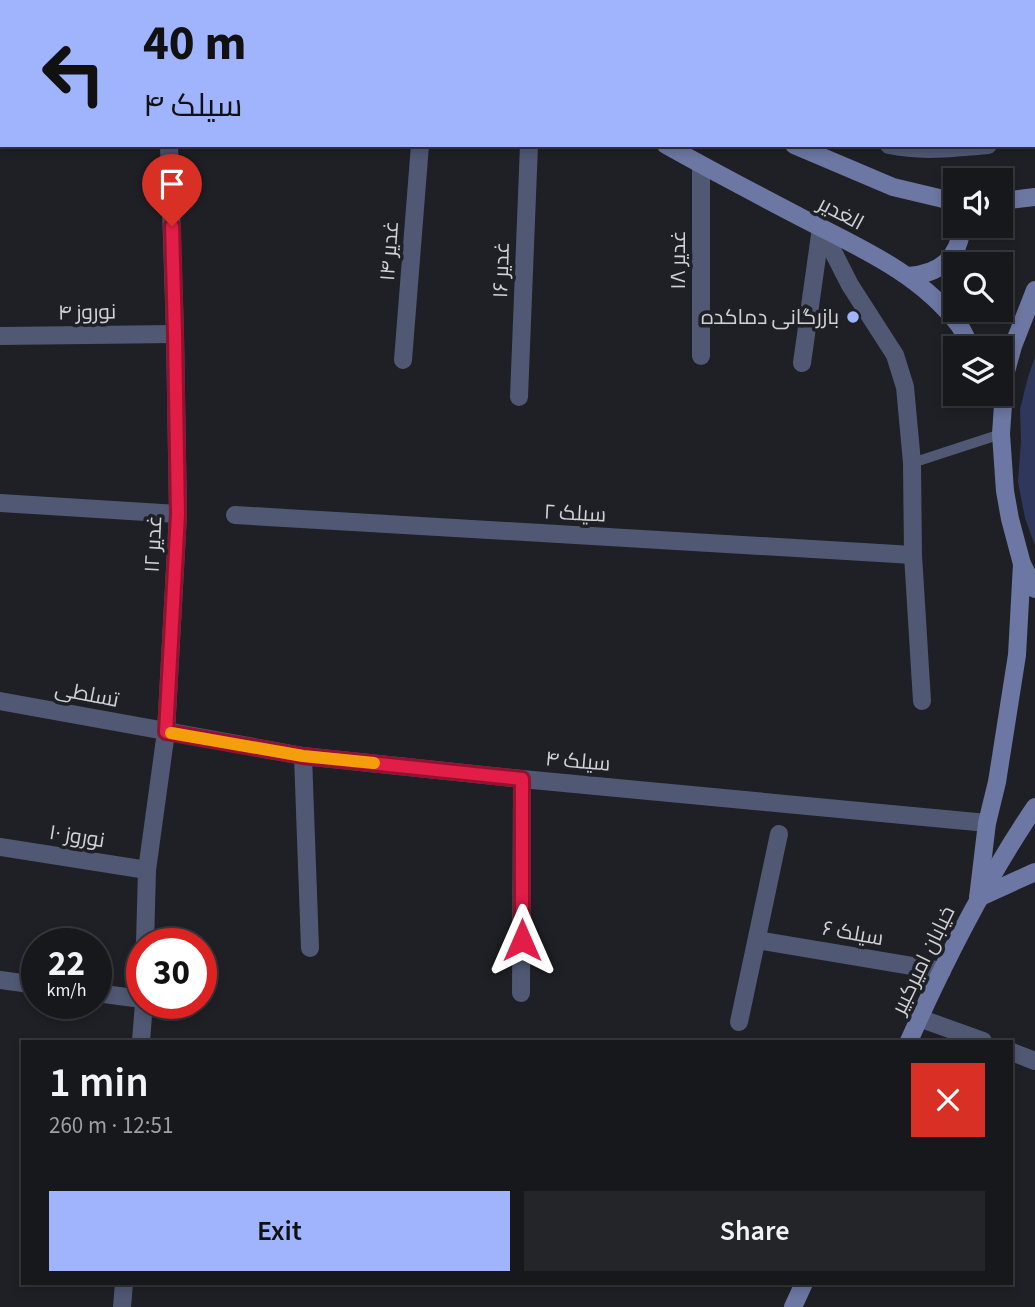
<!DOCTYPE html>
<meta charset="utf-8">
<style>
:root{--surface:#17181c;--page:#242529;--text:#f1f3f6;--muted:#9ea0a3;--line:#36373b;--accent:#a0b3fd}
body{margin:0;font-family:"Source Sans 3",Cairo,sans-serif;background:var(--page);color:var(--text);height:100vh;display:flex;flex-direction:column;font-size:26px;white-space:nowrap}
*{box-sizing:border-box;margin:0}
p{font-size:23px;color:var(--muted)}
.icon{flex:none;width:38px;height:38px;fill:none;stroke:currentColor;stroke-width:2;stroke-linecap:round;stroke-linejoin:round}
.map{position:relative;flex:1;overflow:hidden}
.panel{position:absolute;left:21px;top:1040px;width:992px;height:245px;display:flex;flex-direction:column;background:var(--surface);border-radius:0px;box-shadow:0 4px 10px #0003,0 0 0 2px var(--line)}
.panel>*{flex:none}
.top-card{position:absolute;left:0px;top:0px;width:1036px;height:147px;box-shadow:0 4px 10px #0003,0 0 0 2px var(--line);background:#a0b3fd;color:#111;overflow:hidden}
.buttons{position:absolute;left:943px;top:168px;display:grid;gap:14px}
.buttons a{display:grid;place-items:center;width:70px;height:70px;border-radius:0px;background:var(--surface);box-shadow:0 4px 10px #0003,0 0 0 2px var(--line);font-size:35px}
.speed{position:absolute;left:21px;top:928px;display:flex;gap:14px;font-size:35px;font-weight:700;text-align:center}
.speed>*{display:grid;place-content:center;width:91px;height:91px;border-radius:50%;background:var(--surface);box-shadow:0 4px 10px #0003,0 0 0 2px var(--line);line-height:1}
.speed small{font-size:18px;font-weight:400}
.speed .limit{border:10px solid #d22;background:#fff;color:#111}
.pin{position:absolute;display:grid;place-items:center;width:60px;height:60px;color:#fff;margin:-72px -30px;border-radius:50% 50% 50% 0;rotate:-45deg;box-shadow:0 0 7px #0007}
.pin .icon{rotate:45deg}
.me{position:absolute;width:77px;margin:-38px;rotate:0deg;stroke-linejoin:round;filter:drop-shadow(0 0 5px #0008)}
.turn{display:flex;align-items:center;gap:24px;height:147px;padding:0 28px;font-size:32px}
.turn .icon{width:91px;height:91px;stroke-width:2.5}
.turn b{display:block;font-size:49px;line-height:60px}
.round{display:grid;place-items:center;flex:none;width:74px;height:74px;border-radius:0px;background:var(--page)}
.overview{display:flex;align-items:center;justify-content:space-between;height:119px;padding:0 28px}
h1{font-size:42px;font-weight:600;line-height:52px}
.cta{display:flex;gap:14px;margin-top:auto;padding:14px 28px}
.cta a{flex:1;height:80px;border-radius:0px;background:var(--accent);color:#111;font-size:28px;font-weight:600;line-height:80px;text-align:center}
.cta a+a{background:var(--page);color:var(--text)}
.map>svg:first-child{display:block}
.green{fill:#2f375c}
.lines{fill:none;stroke-linecap:round;stroke-linejoin:round}
.service{stroke:#505874;stroke-width:10}
.minor{stroke:#505874;stroke-width:18}
.tertiary{stroke:#505874;stroke-width:18}
.secondary{stroke:#6c77a3;stroke-width:18}
.route-casing{stroke:#92132f;stroke-width:18}
.route{stroke:#e11d48;stroke-width:12}
.slow{stroke:#f59e0b;stroke-width:12}
.poi-dot{fill:#a0b3fd;stroke:#1f2025;stroke-width:2.5}
.labels{text-anchor:middle;dominant-baseline:central;stroke-width:7;stroke-linejoin:round;paint-order:stroke}
.street-label{font-size:21px;fill:#d1d2d5;stroke:#1f2025}
.poi-label{font-size:21px;fill:#d1d2d5;stroke:#1f2025;text-anchor:end}
</style>
<div class="map">
<svg width="1035" height="1307" viewBox="0 0 1035 1307">
<rect width="100%" height="100%" fill="#1f2025"/>
<polygon class="green" points="1035,357 1035,546 1025,518 1018,482 1021,441 1020,409 1028,377"/>
<g class="lines">
<polyline class="service" points="912,463 1001,434"/>
<g class="minor">
<polyline points="726,2 726,0"/>
<polyline points="894,2 894,0"/>
<polyline points="0,76 2,76"/>
<polyline points="1034,136 1035,135"/>
<path d="M889,145C922,152 956,148 988,145"/>
<polyline points="821,228 850,285 895,355 905,387 912,463 913,555 922,701"/>
<polyline points="0,336 175,334"/>
<polyline points="701,356 701,165"/>
<polyline points="403,360 420,145"/>
<polyline points="802,363 821,228"/>
<polyline points="519,397 529,145"/>
<polyline points="0,503 178,514"/>
<polyline points="235,515 913,555"/>
<polyline points="0,701 303,756 522,779 987,823"/>
<polyline points="303,756 310,948"/>
<polyline points="0,847 147,870"/>
<polyline points="757,940 942,971"/>
<polyline points="0,980 37,985"/>
<polyline points="96,993 142,999"/>
<polyline points="521,993 522,779"/>
<polyline points="919,1018 983,1041"/>
<polyline points="739,1022 779,834"/>
<polyline points="1012,1052 1035,1061"/>
</g>
<g class="tertiary">
<polyline points="175,2 176,0"/>
<polyline points="145,943 147,870 166,732 178,514 175,334 169,145"/>
<polyline points="141,1041 144,1003"/>
<polyline points="122,1307 124,1283"/>
</g>
<g class="secondary">
<polyline points="403,0 406,2"/>
<polyline points="509,0 512,2"/>
<path d="M666,145C712,171 758,195 804,219C860,248 919,273 959,325C964,332 967,341 972,348"/>
<polyline points="794,145 893,187 956,202"/>
<polyline points="1001,201 1035,197"/>
<path d="M908,276C940,274 959,258 962,226"/>
<polyline points="1035,290 1013,346 1005,375 1001,434 1005,491 1010,519 1022,564 1035,589"/>
<polyline points="978,898 987,823 997,782 1017,655 1022,564"/>
<polyline points="978,898 1035,872"/>
<path d="M909,1041C945,960 985,881 1035,807"/>
<polyline points="793,1307 804,1283"/>
</g>
</g>
<g class="lines">
<g class="route-casing">
<polyline id="route" points="172,226 175,334 178,514 166,732 303,756 522,779 522,940"/>
</g>
<use href="#route" class="route"/>
<polyline class="slow" points="171,733 303,756 374,763"/>
</g>
<circle class="poi-dot" cx="853" cy="317" r="7"/>
<g class="labels">
<g class="street-label">
<text transform="translate(841 213) rotate(28)">الغدیر</text>
<text transform="translate(389 251) rotate(-86)">غدیر ۱۴</text>
<text transform="translate(678 260) rotate(-90)">غدیر ۱۸</text>
<text transform="translate(501 270) rotate(-88)">غدیر ۱۶</text>
<text transform="translate(87 312) rotate(-1)">نوروز ۴</text>
<text transform="translate(575 513) rotate(3)">سیلک ۲</text>
<text transform="translate(153 544) rotate(-87)">غدیر ۱۲</text>
<text transform="translate(87 694) rotate(11)">تسلطی</text>
<text transform="translate(578 761) rotate(5)">سیلک ۴</text>
<text transform="translate(77 836) rotate(9)">نوروز ۱۰</text>
<text transform="translate(853 933) rotate(10)">سیلک ۶</text>
<text transform="translate(923 960) rotate(-64)">خیابان امیرکبیر</text>
</g>
<g class="poi-label">
<text x="839" y="317">بازرگانی دماکده</text>
</g>
</g>
</svg>
<div class="buttons">
<a><svg class="icon" aria-label="sound" viewBox="0 0 24 24"><path d="M4 9h4l5-4v14l-5-4H4zM17 9q2 3 0 6"/></svg></a>
<a><svg class="icon" aria-label="search" viewBox="0 0 24 24"><circle cx="10" cy="10" r="6"/><path d="M15 15l6 6"/></svg></a>
<a><svg class="icon" aria-label="layers" viewBox="0 0 24 24"><path d="M12 4l9 5-9 5-9-5zM3 14l9 5 9-5"/></svg></a>
</div>
<div class="speed"><div>22<small>km/h</small></div><div class="limit">30</div></div>
<div class="pin" style="left:172px;top:226px;background:#d93025"><svg class="icon" aria-label="arrive" viewBox="0 0 24 24"><path d="M6 21V4h12l-3 4 3 4H6"/></svg></div>
<svg class="me" style="left:522px;top:940px" viewBox="-20 -20 40 40"><path d="M0-17L14 15 0 8-14 15z" fill="#e11d48" stroke="#fff" stroke-width="4"/></svg>
<div class="top-card">
<div class="turn"><svg class="icon" aria-label="left" viewBox="0 0 24 24"><path d="M17 20v-9H6M10 6l-5 5 5 5"/></svg><div><b>40 m</b>سیلک ۴</div></div>
</div>
<section class="panel">
<div class="overview"><div><h1>1 min</h1><p>260 m · 12:51</p></div><a class="round" style="background:#d93025;color:#fff"><svg class="icon" aria-label="close" viewBox="0 0 24 24"><path d="M6 6l12 12M18 6L6 18"/></svg></a></div>
<div class="cta"><a>Exit</a><a>Share</a></div>
</section>
</div>
